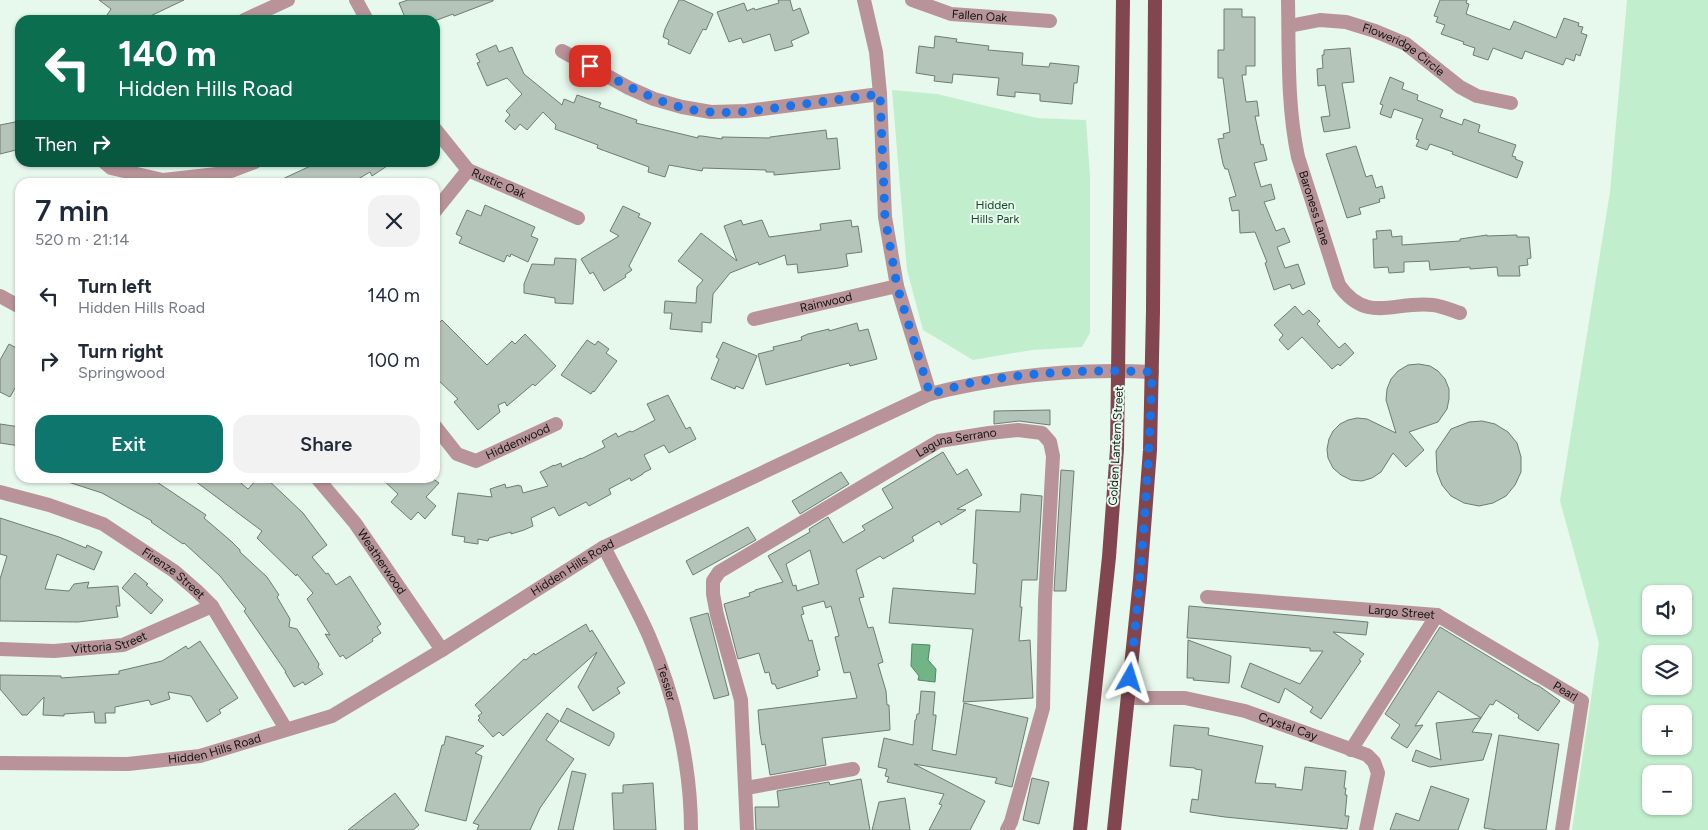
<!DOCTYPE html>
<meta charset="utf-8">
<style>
:root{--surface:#fff;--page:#f2f2f3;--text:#1f2937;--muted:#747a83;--accent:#0f766e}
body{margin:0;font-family:Figtree,sans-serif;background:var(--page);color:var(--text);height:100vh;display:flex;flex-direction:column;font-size:19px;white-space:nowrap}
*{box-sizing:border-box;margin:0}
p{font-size:16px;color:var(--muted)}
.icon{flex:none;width:28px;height:28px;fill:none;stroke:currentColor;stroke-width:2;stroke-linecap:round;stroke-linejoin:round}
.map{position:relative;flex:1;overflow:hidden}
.details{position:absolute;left:15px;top:178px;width:425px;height:305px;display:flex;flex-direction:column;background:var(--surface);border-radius:15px;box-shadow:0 1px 4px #0004}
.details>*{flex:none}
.hud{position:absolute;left:15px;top:15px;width:425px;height:152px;border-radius:15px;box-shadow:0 1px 4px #0004;background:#0b6e4f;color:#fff;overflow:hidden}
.tools{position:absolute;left:1642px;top:585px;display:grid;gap:10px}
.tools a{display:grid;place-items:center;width:50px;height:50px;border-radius:10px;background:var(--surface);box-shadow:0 1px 4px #0004;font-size:25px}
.pin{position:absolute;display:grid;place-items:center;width:42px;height:42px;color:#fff;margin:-21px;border-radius:10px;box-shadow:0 2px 8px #0006}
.me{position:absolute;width:55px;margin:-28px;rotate:6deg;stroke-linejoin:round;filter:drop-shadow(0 0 4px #0008)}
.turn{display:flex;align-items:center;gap:18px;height:105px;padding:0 20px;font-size:22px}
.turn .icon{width:65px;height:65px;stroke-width:2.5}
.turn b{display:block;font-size:35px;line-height:42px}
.then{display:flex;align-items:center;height:48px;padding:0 20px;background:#0003;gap:10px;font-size:19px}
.round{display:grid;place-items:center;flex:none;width:52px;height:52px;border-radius:15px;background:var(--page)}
.overview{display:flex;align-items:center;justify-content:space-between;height:85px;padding:0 20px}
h1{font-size:30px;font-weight:600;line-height:38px}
.cta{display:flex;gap:10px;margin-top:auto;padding:10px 20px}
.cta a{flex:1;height:58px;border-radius:15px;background:var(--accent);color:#fff;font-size:20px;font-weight:600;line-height:58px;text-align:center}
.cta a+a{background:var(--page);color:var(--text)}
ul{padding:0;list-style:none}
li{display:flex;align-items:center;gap:15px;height:65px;padding:0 20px}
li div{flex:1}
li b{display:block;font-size:19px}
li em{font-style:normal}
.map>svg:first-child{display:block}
.green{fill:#c1efce;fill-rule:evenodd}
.water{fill:#71b587;stroke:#548564}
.building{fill:#b5c4b9;stroke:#6e7c72;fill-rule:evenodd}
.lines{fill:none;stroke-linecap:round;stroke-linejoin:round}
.minor{stroke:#b89498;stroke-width:14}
.tertiary{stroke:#b89498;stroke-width:14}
.primary{stroke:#824650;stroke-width:14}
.route{stroke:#1a73e8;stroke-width:9;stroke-dasharray:0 16.2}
.labels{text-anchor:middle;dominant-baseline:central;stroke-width:4;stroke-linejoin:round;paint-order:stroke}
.street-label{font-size:12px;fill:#0f1511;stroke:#e7f8ec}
.park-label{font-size:12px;fill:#134729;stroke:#e7f8ec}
</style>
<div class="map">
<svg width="1708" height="830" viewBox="0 0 1708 830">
<rect width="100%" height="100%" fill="#e7f8ec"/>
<g class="green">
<path d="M1627,0H1708V830H1572L1599,643L1560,501L1610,192ZM1651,594H1684V626H1651ZM1651,654H1684V686H1651ZM1651,714H1684V746H1651ZM1651,774H1684V806H1651Z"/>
<polygon points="892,90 937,94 1037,118 1086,120 1090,176 1090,333 1082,347 1032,350 973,360 923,330 907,270"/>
</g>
<polygon class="water" points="912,644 930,645 928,660 936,669 935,682 918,680 919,676 911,666"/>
<g class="building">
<polygon points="99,0 184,0 142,20 115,20 107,15 111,9"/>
<polygon points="408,0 493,0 493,1 454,16 453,14 437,20 406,20 399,3"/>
<polygon points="679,0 683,0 713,14 706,30 703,29 690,54 668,44 669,40 663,37 665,29"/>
<polygon points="778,0 790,0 793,11 800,8 809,33 791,41 793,46 775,51 770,34 743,43 741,38 729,42 717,12 744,3 747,11 754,8 755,10 779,3"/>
<polygon points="1440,0 1467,0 1466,3 1469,4 1466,14 1510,30 1514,21 1556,38 1564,18 1579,23 1578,26 1583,27 1581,33 1587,35 1580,56 1576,54 1574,61 1566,58 1563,65 1525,51 1522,59 1493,48 1488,60 1473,55 1475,48 1463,44 1464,42 1441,34 1445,25 1436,22 1438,17 1434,16"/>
<polygon points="1224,9 1242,9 1242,17 1255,17 1255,66 1246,66 1246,75 1242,75 1246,102 1257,101 1259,116 1255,116 1261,145 1263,144 1267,160 1254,163 1261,187 1271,184 1275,199 1264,202 1276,231 1284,228 1290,242 1277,247 1285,268 1298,264 1305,284 1292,289 1290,284 1274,290 1265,263 1267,262 1255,232 1240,233 1239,210 1232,211 1229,198 1236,196 1228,169 1225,169 1223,164 1218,139 1224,138 1223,134 1230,132 1223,78 1218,78 1218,50 1224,50"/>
<polygon points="935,36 957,39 956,42 989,46 988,50 1023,53 1022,65 1049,67 1050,63 1079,66 1077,83 1074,83 1072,104 1040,101 1040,94 1015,92 1015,97 997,95 999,78 953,74 952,83 934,81 935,76 916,73 919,46 934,48"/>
<polygon points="496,45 499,52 512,47 524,74 562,105 564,99 574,103 577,95 601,103 599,107 637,120 636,123 698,138 698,136 702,136 722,139 722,137 770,138 770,137 826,130 827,139 837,138 840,169 774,175 774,172 766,172 766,170 703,168 702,171 669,165 665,177 648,172 649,167 597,148 598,145 555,129 556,125 543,112 527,130 520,124 515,130 505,121 510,115 506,111 522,94 507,78 487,86 477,63 480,62 476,54"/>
<polygon points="1350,48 1354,82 1342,83 1350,128 1324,132 1321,117 1330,116 1325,85 1318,86 1317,69 1323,68 1322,55 1324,55 1324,50"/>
<polygon points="1390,77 1404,83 1402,89 1418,95 1417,100 1443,110 1440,117 1462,125 1464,119 1480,125 1478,132 1516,145 1512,156 1516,157 1515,159 1523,162 1517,178 1452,154 1453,152 1430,144 1427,150 1416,146 1419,140 1416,139 1417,134 1423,119 1394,109 1391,118 1380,114 1383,105 1380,104"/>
<polygon points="20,121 20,149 0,154 0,125"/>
<polygon points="1356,146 1366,177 1372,175 1376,188 1382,186 1385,198 1379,199 1380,202 1359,208 1361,214 1347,218 1326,154"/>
<polygon points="319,162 393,162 372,176 370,172 353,182 276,182"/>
<polygon points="485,205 535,227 531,236 538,239 528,262 511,254 510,257 507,255 504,262 459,243 462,237 456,234 467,210 481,216"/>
<polygon points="623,206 640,214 638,217 651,223 629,266 632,270 625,275 626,277 604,291 593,272 590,274 581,259 619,236 610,231"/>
<polygon points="741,220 743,225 762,220 769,237 821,230 820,224 851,220 852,227 858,226 862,252 846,254 848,266 839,268 798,273 797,264 787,265 785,255 759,265 758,262 730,273 713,294 711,323 702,322 702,332 670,329 672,313 664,313 665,301 696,303 697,287 703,280 678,261 701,233 737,261 724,226"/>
<polygon points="1391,230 1392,237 1402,236 1402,245 1460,241 1460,239 1487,235 1487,236 1517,235 1517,237 1529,237 1531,258 1527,259 1528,265 1519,266 1520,276 1498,276 1497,267 1470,269 1470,267 1430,270 1429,261 1404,262 1404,272 1389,273 1388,267 1374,268 1373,239 1377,239 1376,231"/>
<polygon points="555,258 576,259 573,304 555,303 555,298 524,293 524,284 532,264 554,265"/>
<polygon points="1295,306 1303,315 1309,310 1320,321 1317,324 1339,348 1345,343 1354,353 1340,366 1338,364 1332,369 1302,337 1288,350 1279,340 1283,335 1274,325"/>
<polygon points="442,320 487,365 512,341 515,344 525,334 556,366 535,386 533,384 507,406 505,402 498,405 500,412 478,430 454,402 458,399 435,377 435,365 440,360 435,355 435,327"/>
<polygon points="857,323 859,331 868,329 877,359 850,366 849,363 766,385 758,354 774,350 773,347 802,340 801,337 808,334 829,329 829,331"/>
<polygon points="587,340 595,345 598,341 609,349 606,353 617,361 594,392 593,391 591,394 561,375"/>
<polygon points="723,342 757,356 743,389 736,386 735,389 711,379 719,359 716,357"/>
<polygon points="9,344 20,350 20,391 15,388 10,397 0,392 0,360"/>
<polygon points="1419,364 1430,366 1438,371 1445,379 1449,389 1449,399 1447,409 1438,422 1409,432 1424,450 1406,467 1393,453 1381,472 1372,478 1362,481 1351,480 1341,475 1333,468 1328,458 1327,449 1329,439 1333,431 1340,424 1348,420 1357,418 1367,419 1396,433 1386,400 1387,389 1391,379 1398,371 1408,365"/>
<polygon points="668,395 686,429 690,427 696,439 669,453 664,445 644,455 651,469 643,473 643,474 631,481 630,478 609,489 611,494 589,506 586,502 559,516 554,507 531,518 533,526 524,530 511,534 511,532 489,538 488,541 478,539 478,544 464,542 465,537 452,535 458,493 492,497 490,489 505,484 506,488 519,485 519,486 521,486 523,493 548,486 540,472 554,465 554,466 561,463 562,467 581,458 581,459 605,447 602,441 616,433 618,437 630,431 632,432 655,420 647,404"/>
<polygon points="1050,410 1050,425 1019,421 994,424 994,411"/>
<polygon points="1482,421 1495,424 1508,432 1517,443 1521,457 1521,472 1515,485 1506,496 1493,503 1479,506 1464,503 1451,496 1442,485 1437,472 1436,451 1451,429 1469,422"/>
<polygon points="0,424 20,427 20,446 0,443"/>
<path d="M943,452L957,475L967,469L982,495L957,509L966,510L941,525L939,521L912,537L914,541L883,559L880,556L856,570L864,597L859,598L868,628L873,627L883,662L878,664L886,691L887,705H889L890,730L822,738L826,765L770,775L765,744L762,745L760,734L758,710L857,698L850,672L844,673L835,637L839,636L831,606L826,608L824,601L802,607L804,614L801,615L809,641L812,640L815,652L820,670L817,671L818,676L777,689L775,684H772L769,672L765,673L759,653L738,659L724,604L750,596L749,593L755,591V590L783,582L768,556L810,532L809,529L828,517L843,543L865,530L862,526L893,508L882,489ZM810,550L819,584L797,591L796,585L793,586L786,564Z"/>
<polygon points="1061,470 1074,471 1066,591 1054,591"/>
<polygon points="841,472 849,484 800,514 792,501"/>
<polygon points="62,478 151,478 206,515 204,518 232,542 240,550 240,552 267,577 279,595 277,597 290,619 289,627 297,629 319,664 318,667 323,674 305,685 303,682 294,687 285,672 286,672 244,611 246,609 220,576 184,543 183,544 151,522 152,521 102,493 62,480"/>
<polygon points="191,478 235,478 248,489 258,478 266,478 303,513 327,545 312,557 326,574 328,573 336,585 350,576 381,624 377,627 381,633 372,639 373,641 346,659 343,655 340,657 325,634 330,635 307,599 313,593 297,574 296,576 257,538 262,531"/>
<polygon points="381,478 432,478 439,483 426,497 436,506 425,519 418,512 411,520 391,502 398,494"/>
<polygon points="1021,494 1042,496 1037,580 1022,580 1020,607 1022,607 1019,641 1030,640 1033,698 963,702 973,629 889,623 893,588 975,594 977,564 973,563 976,510 1020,512"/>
<polygon points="0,518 59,537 86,548 87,545 102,552 94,570 57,554 45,589 69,591 74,584 89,582 87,588 118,586 120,606 116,606 118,617 78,622 0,621 0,579 7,556 0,554"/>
<polygon points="748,527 756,540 693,575 686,561"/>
<polygon points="135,573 148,584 146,585 163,600 151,614 122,588"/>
<polygon points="1189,606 1368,622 1366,635 1333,632 1364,654 1359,660 1361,661 1321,719 1310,712 1313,707 1285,688 1279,703 1241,687 1250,663 1300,684 1323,651 1310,651 1310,648 1189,638 1187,638"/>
<polygon points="708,613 729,695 714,699 690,618"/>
<polygon points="586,624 590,632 592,630 625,683 617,688 620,693 593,711 578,687 597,652 503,736 499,732 493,737 478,720 480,718 478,716 482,713 475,705 524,659 526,660 534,653 535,655"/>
<polygon points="1440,627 1534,684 1539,686 1560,701 1538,731 1518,718 1519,715 1496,700 1493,705 1490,704 1481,718 1438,691 1415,726 1423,725 1407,748 1391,738 1400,725 1385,714"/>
<polygon points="1188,640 1231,656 1229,683 1193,680 1194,678 1187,678"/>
<polygon points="200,641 238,698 219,710 221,713 207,722 191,696 168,692 170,699 151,705 149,700 115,707 115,713 105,713 106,723 95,723 94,712 64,714 64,716 43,715 44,697 27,715 22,715 0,689 0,675 61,676 61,678 119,674 119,671 162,661 186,646 188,649"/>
<polygon points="921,691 935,692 933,715 936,715 936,717 932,750 956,755 964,703 1028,718 1012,787 995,783 997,778 914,764 985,801 970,830 929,830 942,805 939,804 944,794 887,782 889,777 885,776 887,769 878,767 884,738 913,745 915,720 916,720 917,714 919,714"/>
<polygon points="567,708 614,733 614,737 609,746 560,721"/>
<polygon points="547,713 559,721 546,740 574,759 540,808 530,830 477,830 479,825 473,823"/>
<polygon points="1481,718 1472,732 1492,734 1483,760 1430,767 1412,761 1416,750 1441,760 1436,723"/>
<polygon points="1174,725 1209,728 1208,735 1263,746 1255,783 1276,784 1275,787 1302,790 1305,767 1346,771 1344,788 1346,788 1345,795 1347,795 1345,816 1349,816 1347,829 1225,817 1190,812 1192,799 1198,800 1202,770 1195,769 1195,768 1170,766"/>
<polygon points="1499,735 1559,744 1546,830 1496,830 1484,828"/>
<polygon points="446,736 484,746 475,753 482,756 466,821 425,811 442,745 444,745"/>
<polygon points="572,771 586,774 573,830 558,830"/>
<polygon points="1032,778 1049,782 1039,824 1023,820"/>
<polygon points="861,779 870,830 756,830 755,807 779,807 777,791 829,782 830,785"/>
<polygon points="653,783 656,830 614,830 612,793 623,793 623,785"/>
<polygon points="1431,786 1469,799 1458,830 1390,830 1396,813 1419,821"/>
<polygon points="395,793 419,825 413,830 348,830"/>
<polygon points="905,798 910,830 872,830 879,802"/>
</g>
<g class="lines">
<g class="minor">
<polyline points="356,0 367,20"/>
<polyline points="864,0 876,52 880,94 885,217 897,286 930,394"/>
<path id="s1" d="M912,0L951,14L1050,21"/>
<path id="s2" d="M1288,0C1289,52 1287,105 1298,157L1339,285C1367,325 1396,300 1433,305C1442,306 1451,310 1460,313"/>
<polyline points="244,20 288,0"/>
<path id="s3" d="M1289,26L1320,20L1346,22L1375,31L1406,44L1460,87L1477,96L1511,103"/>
<polyline points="562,51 629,88 654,99 682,107 711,112 746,111 880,94"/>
<path id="s4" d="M435,129L468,170L578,218"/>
<polyline points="104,162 111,168 163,180 226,173 255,162"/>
<polyline points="435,211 468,170"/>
<polyline points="0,296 20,307"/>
<path id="s5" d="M754,319L897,286"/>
<path id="s6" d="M435,426L457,454L476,461L556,424"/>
<path id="s7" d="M317,478L355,523L442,650"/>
<path id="s8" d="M0,492L49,505L103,524L174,571L197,591L212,606L286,729"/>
<path id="s9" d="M1207,597L1437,615L1582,701L1562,830"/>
<path id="s10" d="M0,649L54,651L123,645L212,606"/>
<path id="s11" d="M1128,698H1185L1245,711L1367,755L1374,762L1378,773L1366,830"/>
<polyline points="1351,750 1437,615"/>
<polyline points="746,788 853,769"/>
<path id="s12" d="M747,830L741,700L717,615L713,594V581L719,572L939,441L989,433L1018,430L1042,433L1050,442L1053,456L1045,600L1043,708L1011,822L1007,830"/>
</g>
<g class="tertiary">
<path id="s13" d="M604,547C619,577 636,606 649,636C675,696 691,765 691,830"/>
<path id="s14" d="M0,763L128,764L200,756L332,716L442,650L604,547L930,394C1005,375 1075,368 1152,372"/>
</g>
<g class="primary">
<polyline points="1080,830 1109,557 1117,449 1123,0"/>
<polyline points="1114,830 1140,580 1150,450 1153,311 1155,0"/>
</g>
</g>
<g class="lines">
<path class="route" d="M590,66C620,82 648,98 680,107C716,117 753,111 789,106C820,102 850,98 880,94L885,217L897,286L930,394C945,390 960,385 975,382C1034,372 1092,369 1152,372C1149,474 1141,576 1130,678"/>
</g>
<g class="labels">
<g class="street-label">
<text stroke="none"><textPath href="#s1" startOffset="70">Fallen Oak</textPath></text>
<text stroke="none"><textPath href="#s3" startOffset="122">Floweridge Circle</textPath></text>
<text stroke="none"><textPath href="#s4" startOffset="86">Rustic Oak</textPath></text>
<text stroke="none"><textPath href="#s2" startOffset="211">Baroness Lane</textPath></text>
<text stroke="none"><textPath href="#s5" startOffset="74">Rainwood</textPath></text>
<text stroke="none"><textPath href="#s6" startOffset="102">Hiddenwood</textPath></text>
<text stroke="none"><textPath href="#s12" startOffset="536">Laguna Serrano</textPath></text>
<text transform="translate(1116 446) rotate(-87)">Golden Lantern Street</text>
<text stroke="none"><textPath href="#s7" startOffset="106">Weatherwood</textPath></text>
<text stroke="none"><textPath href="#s14" startOffset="621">Hidden Hills Road</textPath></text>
<text stroke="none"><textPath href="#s8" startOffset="194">Firenze Street</textPath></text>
<text stroke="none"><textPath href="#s9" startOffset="195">Largo Street</textPath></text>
<text stroke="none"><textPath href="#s10" startOffset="110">Vittoria Street</textPath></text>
<text stroke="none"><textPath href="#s13" startOffset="150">Tessier</textPath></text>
<text stroke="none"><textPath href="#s9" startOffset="380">Pearl</textPath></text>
<text stroke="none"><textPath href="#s11" startOffset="164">Crystal Cay</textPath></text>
<text stroke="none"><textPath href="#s14" startOffset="216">Hidden Hills Road</textPath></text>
</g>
<g class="park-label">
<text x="995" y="205">Hidden<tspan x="995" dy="14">Hills Park</tspan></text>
</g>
</g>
</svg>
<div class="tools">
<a><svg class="icon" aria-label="sound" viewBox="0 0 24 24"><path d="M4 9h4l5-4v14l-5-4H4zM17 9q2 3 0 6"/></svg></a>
<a><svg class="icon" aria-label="layers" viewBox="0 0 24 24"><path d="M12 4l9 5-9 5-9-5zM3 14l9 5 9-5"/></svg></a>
<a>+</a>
<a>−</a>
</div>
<div class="pin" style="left:590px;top:66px;background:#d93025"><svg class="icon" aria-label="arrive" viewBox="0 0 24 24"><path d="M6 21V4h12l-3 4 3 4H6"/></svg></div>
<svg class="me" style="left:1130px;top:678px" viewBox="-20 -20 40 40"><path d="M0-17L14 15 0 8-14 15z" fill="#1a73e8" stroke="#fff" stroke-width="4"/></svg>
<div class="hud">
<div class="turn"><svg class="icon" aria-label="left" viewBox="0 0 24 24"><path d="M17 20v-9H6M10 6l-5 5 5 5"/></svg><div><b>140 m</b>Hidden Hills Road</div></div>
<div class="then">Then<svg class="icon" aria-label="right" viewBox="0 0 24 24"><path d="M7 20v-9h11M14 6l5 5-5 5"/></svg></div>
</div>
<section class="details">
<div class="overview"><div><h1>7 min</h1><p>520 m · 21:14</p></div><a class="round"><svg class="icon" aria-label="close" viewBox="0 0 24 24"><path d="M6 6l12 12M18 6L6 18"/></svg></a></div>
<ul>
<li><svg class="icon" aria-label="left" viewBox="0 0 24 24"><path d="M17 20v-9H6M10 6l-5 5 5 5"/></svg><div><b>Turn left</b><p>Hidden Hills Road</p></div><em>140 m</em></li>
<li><svg class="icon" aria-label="right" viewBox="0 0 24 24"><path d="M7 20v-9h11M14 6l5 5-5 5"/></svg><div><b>Turn right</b><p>Springwood</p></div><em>100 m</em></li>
</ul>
<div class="cta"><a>Exit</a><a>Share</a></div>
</section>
</div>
